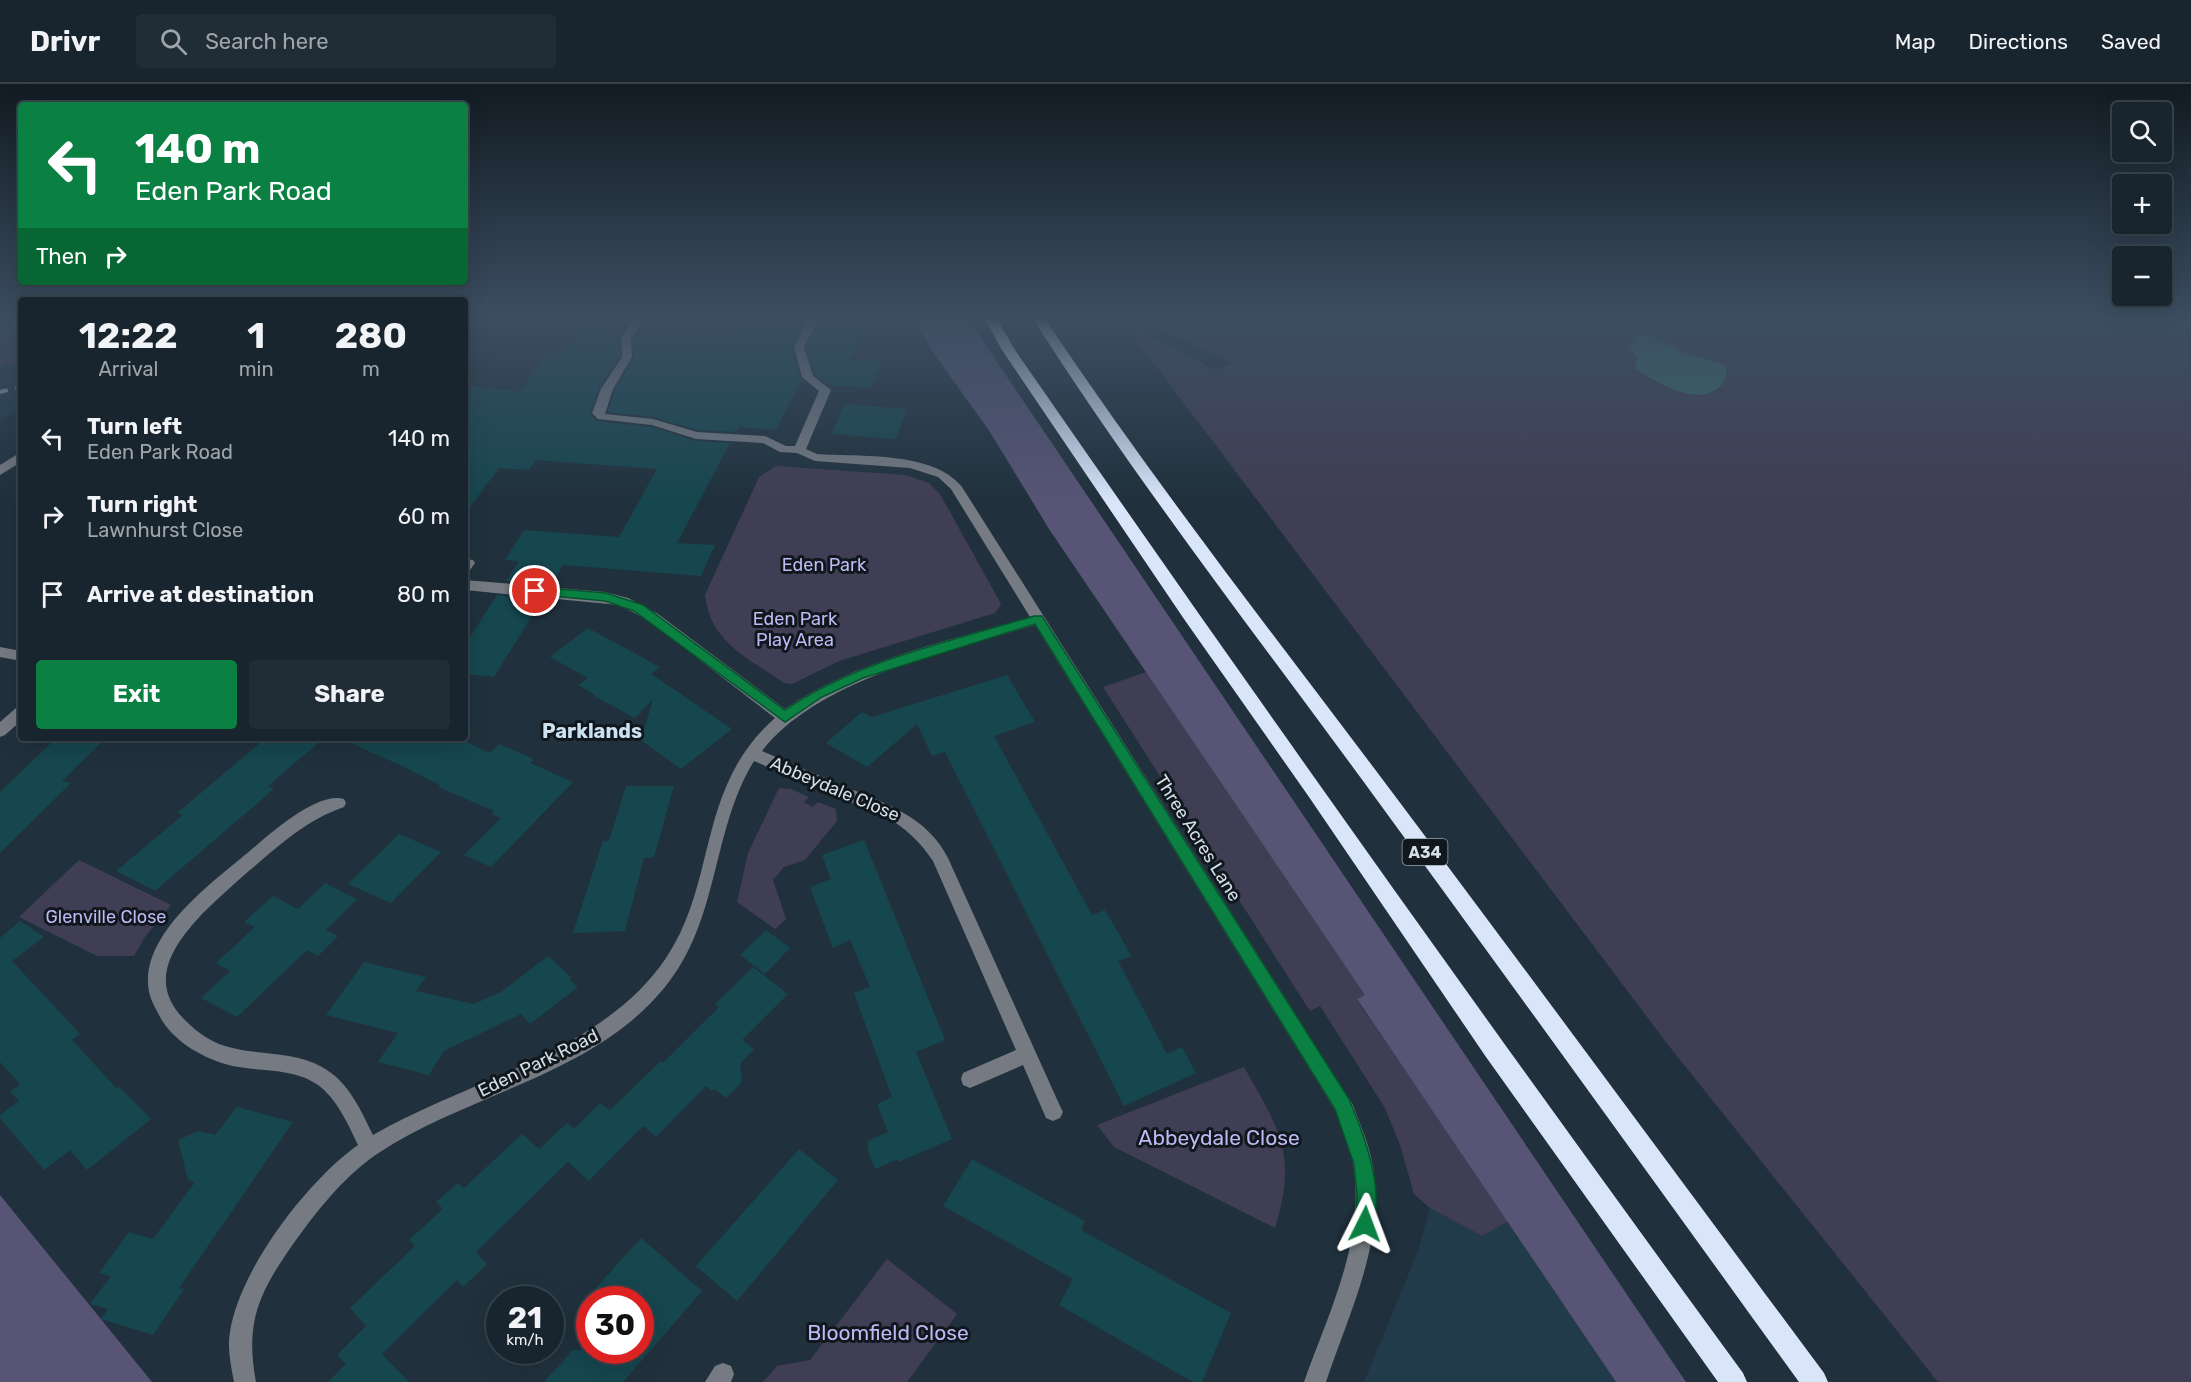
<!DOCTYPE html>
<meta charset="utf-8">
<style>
:root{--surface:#18252e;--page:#212d36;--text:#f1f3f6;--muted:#9fa5aa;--line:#36424a;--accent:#0b8043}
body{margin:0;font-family:Rubik,sans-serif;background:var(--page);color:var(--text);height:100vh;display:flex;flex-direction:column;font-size:22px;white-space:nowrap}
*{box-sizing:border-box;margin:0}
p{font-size:20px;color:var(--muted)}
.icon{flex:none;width:33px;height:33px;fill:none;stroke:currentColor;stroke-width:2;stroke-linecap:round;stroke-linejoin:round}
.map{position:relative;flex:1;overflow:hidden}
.side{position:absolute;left:18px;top:213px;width:450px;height:444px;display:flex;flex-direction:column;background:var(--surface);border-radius:6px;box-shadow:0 6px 24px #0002,0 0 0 2px var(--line)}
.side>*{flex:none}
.banner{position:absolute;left:18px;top:18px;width:450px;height:183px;border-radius:6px;box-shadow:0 6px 24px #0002,0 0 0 2px var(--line);background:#0b8043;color:#fff;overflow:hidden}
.buttons{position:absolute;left:2112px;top:18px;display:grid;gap:12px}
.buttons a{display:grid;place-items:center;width:60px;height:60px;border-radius:6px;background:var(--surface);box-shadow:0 6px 24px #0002,0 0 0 2px var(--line);font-size:30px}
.speed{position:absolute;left:486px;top:1202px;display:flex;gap:12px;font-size:30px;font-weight:700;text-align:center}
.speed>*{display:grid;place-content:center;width:78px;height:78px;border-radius:50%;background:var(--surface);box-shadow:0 6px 24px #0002,0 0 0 2px var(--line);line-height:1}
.speed small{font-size:15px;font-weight:400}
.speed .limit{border:9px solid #d22;background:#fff;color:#111}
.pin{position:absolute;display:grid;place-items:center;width:51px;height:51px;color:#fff;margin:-26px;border:3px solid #fff;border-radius:50%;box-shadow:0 2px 6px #0007}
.me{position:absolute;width:66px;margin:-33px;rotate:3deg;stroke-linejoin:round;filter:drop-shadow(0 0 4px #0008)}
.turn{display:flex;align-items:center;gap:21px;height:126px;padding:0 18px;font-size:27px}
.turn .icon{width:78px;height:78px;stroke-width:2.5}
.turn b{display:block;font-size:42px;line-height:51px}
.then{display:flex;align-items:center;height:57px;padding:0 18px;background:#0003;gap:12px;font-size:22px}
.eta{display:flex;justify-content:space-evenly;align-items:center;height:102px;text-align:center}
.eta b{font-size:36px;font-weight:700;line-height:42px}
.primary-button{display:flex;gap:12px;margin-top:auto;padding:12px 18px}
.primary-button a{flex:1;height:69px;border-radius:6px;background:var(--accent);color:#fff;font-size:24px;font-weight:700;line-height:69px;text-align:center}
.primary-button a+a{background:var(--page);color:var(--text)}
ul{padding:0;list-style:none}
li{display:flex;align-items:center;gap:18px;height:78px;padding:0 18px}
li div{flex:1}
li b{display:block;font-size:22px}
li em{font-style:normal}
header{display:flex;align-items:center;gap:36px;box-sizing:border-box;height:84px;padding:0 30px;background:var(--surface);border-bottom:2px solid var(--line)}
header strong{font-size:28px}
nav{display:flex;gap:33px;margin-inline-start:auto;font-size:21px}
.search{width:420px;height:54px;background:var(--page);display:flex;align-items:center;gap:15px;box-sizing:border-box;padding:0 21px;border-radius:6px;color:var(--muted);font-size:22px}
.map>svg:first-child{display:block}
.built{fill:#223b4a}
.green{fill:#403e54}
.forest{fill:#575475}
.water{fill:#3b6b65}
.building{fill:#16464e}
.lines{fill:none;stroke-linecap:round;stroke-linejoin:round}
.minor{fill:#767b83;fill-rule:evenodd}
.highway{fill:#dae5fa;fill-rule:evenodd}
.rail{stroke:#94a1ab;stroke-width:4;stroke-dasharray:8 8;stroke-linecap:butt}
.route{fill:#0b8043;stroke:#07532c;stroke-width:1.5}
.labels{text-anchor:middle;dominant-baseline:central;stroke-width:6;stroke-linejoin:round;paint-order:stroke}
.shield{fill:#10181d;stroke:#99a3aa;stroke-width:1.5}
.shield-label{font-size:16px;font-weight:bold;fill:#d4dfe7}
.park-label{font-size:18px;fill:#bdb9f4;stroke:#10181d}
.street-label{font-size:18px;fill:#d4dfe7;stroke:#10181d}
.neighbourhood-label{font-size:20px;font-weight:bold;fill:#cce2f0;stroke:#10181d}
.near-park-label{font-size:21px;fill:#bdb9f4;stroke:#10181d}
</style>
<header>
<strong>Drivr</strong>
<div class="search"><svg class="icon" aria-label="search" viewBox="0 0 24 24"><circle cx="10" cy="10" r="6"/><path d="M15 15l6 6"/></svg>Search here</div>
<nav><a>Map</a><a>Directions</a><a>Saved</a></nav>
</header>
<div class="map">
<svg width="2191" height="1298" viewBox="0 0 2191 1298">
<rect width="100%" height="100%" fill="#20313d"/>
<g class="built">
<polygon points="21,278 21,329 0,334 0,283"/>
<polygon points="1430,1124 1482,1152 1509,1137 1616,1298 1364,1298 1417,1170"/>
</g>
<g class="green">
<polygon points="0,235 21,235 21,278 0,283"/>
<polygon points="1140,235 2191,235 2191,1298 1938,1298 1669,962 1122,237 1216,286 1231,279"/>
<path d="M776,382L906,391L929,399L940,410L1001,520L995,529L839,577L792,600L784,599C748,574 710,558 705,511L759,393Z"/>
<polygon points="1146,588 1366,911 1357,916 1509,1137 1482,1152 1430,1124 1414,1110 1400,1061 1385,1024 1320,922 1310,927 1103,603"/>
<polygon points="779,704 791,705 809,713 804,718 813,723 818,718 836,725 837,737 805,776 784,783 773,796 786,835 775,845 737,818 748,769"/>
<polygon points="79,776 171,821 144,854 134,872 97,872 19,833"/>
<path d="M1244,983C1279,1045 1298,1070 1275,1144L1114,1063L1097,1041Z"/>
<polygon points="887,1175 957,1230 907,1298 763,1298 777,1282 810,1276"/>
</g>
<g class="forest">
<polygon points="913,235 968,235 1686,1298 1616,1298 1357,915 1365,911 1049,445 990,348 933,268"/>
<polygon points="0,1111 152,1298 0,1298"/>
</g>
<path class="water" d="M1650,251L1682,268L1725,281L1727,292C1724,296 1722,302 1718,304C1696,323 1654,297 1635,284L1637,273L1630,264L1636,252Z"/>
<g class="building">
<polygon points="590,235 620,235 608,251 620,252 620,272 599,304 590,328 596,337 652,343 695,357 730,359 677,459 715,461 701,492 563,481 551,501 506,497 519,477 505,476 524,446 619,453 657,385 536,376 529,386 499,384 465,430 465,301 519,308 548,268 562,269"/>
<polygon points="746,235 806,235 792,264 800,294 806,299 800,298 776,346 739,343 736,348 697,346 654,333 608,328 615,306 634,274 634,253 667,255 671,249 735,253"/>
<polygon points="821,235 868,235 851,276 882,278 870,304 828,301 815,291 806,263"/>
<polygon points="845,320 907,325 896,355 831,350"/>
<polygon points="497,511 542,516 494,593 465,590 465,561"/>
<polygon points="588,544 660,583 651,590 732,645 681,685 641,656 653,615 635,634 594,612 595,611 578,601 588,594 550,573"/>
<polygon points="1007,591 1035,638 994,652 1092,831 1105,826 1119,850 1131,872 1118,877 1167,970 1182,963 1196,989 1124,1022 945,668 932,672 917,640 867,683 826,659 862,628 872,633"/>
<polygon points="59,654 106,654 62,697 71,699 0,769 0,708 49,661"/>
<polygon points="266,654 324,654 268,702 274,705 155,807 116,787 183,731 177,729"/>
<polygon points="340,654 457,654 490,669 499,660 534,675 530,679 573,698 491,783 464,771 501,734 491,730 494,727 438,703 440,701 404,683"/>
<polygon points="626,702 674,702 654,773 644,774 625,847 573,849 603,757 609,757"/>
<polygon points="399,750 441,768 391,819 348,800"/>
<polygon points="864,756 945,956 916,968 952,1055 899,1078 898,1075 875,1085 868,1067 868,1057 888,1048 877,1020 892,1013 854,909 870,903 850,856 833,864 810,803 831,795 822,771"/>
<polygon points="325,799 357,815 326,846 338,852 318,872 307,866 237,933 201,914 230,887 216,879 255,843 244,838 273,812 298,825"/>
<polygon points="20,837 44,853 12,877 80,950 72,956 117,1005 119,1003 151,1035 87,1086 70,1066 44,1086 0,1034 0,1031 19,1017 10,1008 20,1000 0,978 0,854"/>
<polygon points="766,846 790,864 765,890 740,871"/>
<polygon points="548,872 571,893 569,895 578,903 530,940 521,930 444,967 429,991 378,978 398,949 326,931 364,878 426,893 416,907 474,920 501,908"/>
<polygon points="753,883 788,910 742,956 754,965 740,980 742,998 726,1014 714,1005 712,1007 706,1002 656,1053 643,1042 589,1097 568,1078 476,1168 487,1180 463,1203 457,1196 382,1270 409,1298 328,1298 346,1280 337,1271 366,1242 350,1224 415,1162 409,1156 443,1125 436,1118 458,1099 464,1104 522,1050 539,1065 567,1039 574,1045 600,1019 610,1026 661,977 663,979 719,923 715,920"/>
<polygon points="237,1023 293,1038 179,1204 184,1205 153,1251 101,1235 108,1225 90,1220 111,1192 99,1189 129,1148 153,1155 195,1098 188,1096 178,1056 198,1047 215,1051"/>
<polygon points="799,1065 838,1096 737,1217 696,1182"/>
<polygon points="972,1075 1085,1137 1081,1146 1231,1229 1202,1298 1193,1298 1059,1221 1073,1195 943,1122"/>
<polygon points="641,1154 702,1207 623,1298 544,1298 573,1266 640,1266 640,1215 586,1215"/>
</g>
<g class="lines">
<g class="minor">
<path d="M634,235H644L631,254L632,273L613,305L605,330L653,335L697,348L765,352L786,362H795L819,307L802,293L794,263L809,235H819L804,263L813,292L831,306L806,365L817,370C859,373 934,367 962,403L1353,1021C1359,1038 1367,1055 1371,1073C1389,1150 1350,1226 1326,1298H1304C1329,1227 1368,1152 1352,1074C1349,1058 1341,1042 1335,1026L1035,541C949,567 818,595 762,667C789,679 816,690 844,702C884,719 927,732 948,774L1060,1022L1063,1028L1060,1034L1053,1037L1046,1034L1023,981L970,1004L963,1001L961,995L963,989L1016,966L933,777C921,759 906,744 886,733L754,677C711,747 720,836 665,903C593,992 468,1009 377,1070C342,1094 316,1128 291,1163C258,1211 245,1239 256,1298H234C231,1282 227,1264 230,1248C239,1186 308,1096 358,1061C348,1040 337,1015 318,1001C291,982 256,989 225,980C199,972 170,955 158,929C153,920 148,910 148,899C146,843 220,793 258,760C275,745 320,707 344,715L346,719L344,723C306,736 280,761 250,786C234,800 218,814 203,829C172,862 146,900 187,938C197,948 211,958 225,962C257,972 292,966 322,983C349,998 360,1025 373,1051C468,996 602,969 666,874C718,797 696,703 775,634L648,536L619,521L465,506V496L605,508L628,514L658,530L785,625C857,576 948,557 1030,533L951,405L938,393L910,384L815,377L797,369L780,368L763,359L696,355L652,341L598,335L592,329L601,305L622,273L621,254Z"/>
<polygon points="21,368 21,378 0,391 0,381"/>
<polygon points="465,475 473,476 475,479 470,486 465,487"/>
<polygon points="0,563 21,567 21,577 0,573"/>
<polygon points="21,623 21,637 5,651 0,653 0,638 16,624"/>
<polygon points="723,1279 731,1282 734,1290 731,1298 705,1298 715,1282"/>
</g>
<g class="highway">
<path d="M985,235H997L1015,266C1253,610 1496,951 1743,1289L1747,1298H1718L1486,973L1309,713L1184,535L1002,266Z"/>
<path d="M1033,235H1045C1150,392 1266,541 1380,692C1529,890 1676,1090 1824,1289L1828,1298H1799C1655,1099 1511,899 1366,701C1253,547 1136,396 1033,235Z"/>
</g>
<polyline class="rail" points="0,308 21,303"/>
</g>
<linearGradient id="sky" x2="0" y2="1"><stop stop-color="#121b22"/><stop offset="0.56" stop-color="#3c4e62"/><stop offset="1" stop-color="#3c4e62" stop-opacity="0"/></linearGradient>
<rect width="2191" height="417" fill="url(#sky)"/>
<path class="route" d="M535,503L606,509L643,521L785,626C856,577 951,557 1034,532H1042L1349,1015C1364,1050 1387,1110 1371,1147L1365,1150L1358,1147L1356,1140L1357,1111L1354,1080L1335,1025L1035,540L863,594L822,613L785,638L634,527L605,517L531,510L529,507Z"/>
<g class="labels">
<rect class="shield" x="1402.5" y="755" width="45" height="26" rx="4.5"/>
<g class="shield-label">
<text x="1425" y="768">A34</text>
</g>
<g class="park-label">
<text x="824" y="481">Eden Park</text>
<text x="795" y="535">Eden Park<tspan x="795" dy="21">Play Area</tspan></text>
<text x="106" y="833">Glenville Close</text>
</g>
<g class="street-label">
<text transform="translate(835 705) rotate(23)">Abbeydale Close</text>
<text transform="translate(1198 754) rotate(58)">Three Acres Lane</text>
<text transform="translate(538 979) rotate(-26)">Eden Park Road</text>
</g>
<g class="neighbourhood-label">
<text x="592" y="647">Parklands</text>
</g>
<g class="near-park-label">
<text x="1219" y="1053">Abbeydale Close</text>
<text x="888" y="1248">Bloomfield Close</text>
</g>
</g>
</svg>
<div class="buttons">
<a><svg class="icon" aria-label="search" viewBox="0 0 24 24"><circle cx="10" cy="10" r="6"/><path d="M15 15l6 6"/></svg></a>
<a>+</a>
<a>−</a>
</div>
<div class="speed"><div>21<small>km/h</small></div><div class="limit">30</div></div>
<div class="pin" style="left:535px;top:507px;background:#d93025"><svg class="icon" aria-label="arrive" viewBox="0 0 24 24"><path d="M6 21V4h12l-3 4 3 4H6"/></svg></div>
<svg class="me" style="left:1365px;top:1140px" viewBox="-20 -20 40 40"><path d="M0-17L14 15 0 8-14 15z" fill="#0b8043" stroke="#fff" stroke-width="4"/></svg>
<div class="banner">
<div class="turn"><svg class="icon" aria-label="left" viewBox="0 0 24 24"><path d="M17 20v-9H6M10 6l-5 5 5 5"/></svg><div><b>140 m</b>Eden Park Road</div></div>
<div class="then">Then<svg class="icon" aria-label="right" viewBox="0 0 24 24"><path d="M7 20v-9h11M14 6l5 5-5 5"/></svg></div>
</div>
<section class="side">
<div class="eta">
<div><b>12:22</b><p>Arrival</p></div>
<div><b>1</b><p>min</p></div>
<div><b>280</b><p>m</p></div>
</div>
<ul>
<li><svg class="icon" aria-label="left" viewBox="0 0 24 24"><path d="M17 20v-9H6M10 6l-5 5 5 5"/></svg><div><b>Turn left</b><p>Eden Park Road</p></div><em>140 m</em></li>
<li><svg class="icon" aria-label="right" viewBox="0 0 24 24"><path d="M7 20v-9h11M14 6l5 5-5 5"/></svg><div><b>Turn right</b><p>Lawnhurst Close</p></div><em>60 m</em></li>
<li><svg class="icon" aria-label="arrive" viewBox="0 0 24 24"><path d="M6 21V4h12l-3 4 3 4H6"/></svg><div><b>Arrive at destination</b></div><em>80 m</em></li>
</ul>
<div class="primary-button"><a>Exit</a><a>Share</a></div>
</section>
</div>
